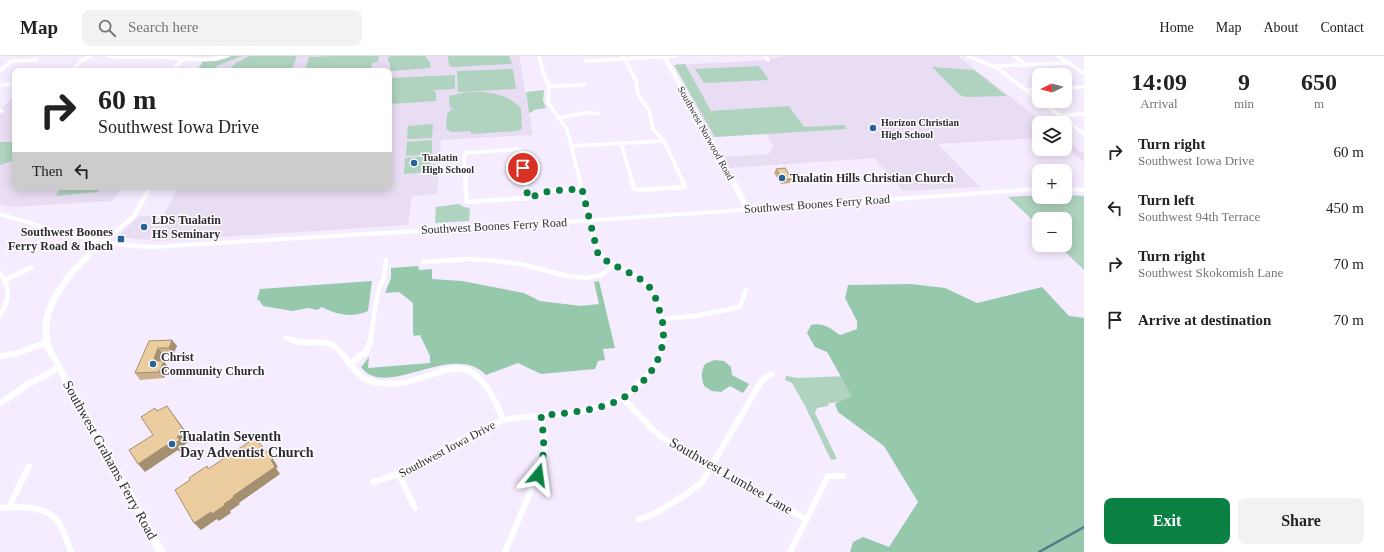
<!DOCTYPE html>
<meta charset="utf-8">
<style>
:root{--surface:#fff;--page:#f2f2f2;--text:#222;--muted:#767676;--line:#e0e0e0;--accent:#0b8043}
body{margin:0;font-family:"Times New Roman",serif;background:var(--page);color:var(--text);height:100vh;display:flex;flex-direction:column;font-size:15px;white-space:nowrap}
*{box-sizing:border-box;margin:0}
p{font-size:13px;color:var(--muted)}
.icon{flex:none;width:22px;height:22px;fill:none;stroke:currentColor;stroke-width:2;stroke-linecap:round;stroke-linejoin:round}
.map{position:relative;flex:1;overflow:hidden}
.sheet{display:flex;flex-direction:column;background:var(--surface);width:300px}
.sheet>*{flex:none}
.top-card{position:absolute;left:12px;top:12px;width:380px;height:122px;border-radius:8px;box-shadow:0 2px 10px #0003;background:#fff;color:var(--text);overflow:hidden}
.needle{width:26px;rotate:264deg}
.fabs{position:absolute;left:1032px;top:12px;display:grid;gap:8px}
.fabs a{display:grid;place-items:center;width:40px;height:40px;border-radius:8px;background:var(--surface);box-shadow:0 2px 10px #0003;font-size:20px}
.pin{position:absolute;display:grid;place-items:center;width:34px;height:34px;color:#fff;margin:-17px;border:2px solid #fff;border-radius:50%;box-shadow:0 1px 4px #0007}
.me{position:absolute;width:44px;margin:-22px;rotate:16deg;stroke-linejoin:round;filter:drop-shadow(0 0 3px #0008)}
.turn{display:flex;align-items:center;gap:14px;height:84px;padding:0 20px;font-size:18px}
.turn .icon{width:52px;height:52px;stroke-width:2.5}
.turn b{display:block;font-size:28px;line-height:34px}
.then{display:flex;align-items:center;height:38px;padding:0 20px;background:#0003;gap:8px;font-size:15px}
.eta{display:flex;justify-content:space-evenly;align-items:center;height:68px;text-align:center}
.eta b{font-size:24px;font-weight:600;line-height:28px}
.button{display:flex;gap:8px;margin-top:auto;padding:8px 20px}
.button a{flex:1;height:46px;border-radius:8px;background:var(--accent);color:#fff;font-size:16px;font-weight:600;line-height:46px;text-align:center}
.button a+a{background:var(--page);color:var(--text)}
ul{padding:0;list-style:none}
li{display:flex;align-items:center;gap:12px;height:56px;padding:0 20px}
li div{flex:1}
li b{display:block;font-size:15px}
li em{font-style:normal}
header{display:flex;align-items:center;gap:24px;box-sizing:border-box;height:56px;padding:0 20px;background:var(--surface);border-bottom:1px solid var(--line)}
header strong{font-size:19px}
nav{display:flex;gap:22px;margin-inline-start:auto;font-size:14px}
.search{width:280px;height:36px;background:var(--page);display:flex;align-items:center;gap:10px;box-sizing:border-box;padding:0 14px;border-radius:8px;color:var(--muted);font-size:15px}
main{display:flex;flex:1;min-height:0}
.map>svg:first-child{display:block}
.built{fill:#e8ddf3}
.green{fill:#afd3be}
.forest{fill:#96c9ac}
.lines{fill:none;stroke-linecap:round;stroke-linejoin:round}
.stream{stroke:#527c89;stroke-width:2.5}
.street-far2{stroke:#fff;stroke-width:3.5}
.street-far1{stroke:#fff;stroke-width:4.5}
.street{stroke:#fff;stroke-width:6}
.secondary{fill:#fff;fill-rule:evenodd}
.wall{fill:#cab08a}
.shaded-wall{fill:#a49070}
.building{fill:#ebcda0;stroke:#a49070}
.route{stroke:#0b8043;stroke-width:7;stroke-dasharray:0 12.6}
.poi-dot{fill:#296199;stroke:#fefefe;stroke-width:1.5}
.labels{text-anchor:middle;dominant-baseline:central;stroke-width:3;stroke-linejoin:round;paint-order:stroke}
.far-poi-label{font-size:10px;font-weight:bold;fill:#302a35;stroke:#fefefe;text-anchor:start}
.far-street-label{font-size:10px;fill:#302a35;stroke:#fefefe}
.poi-label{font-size:12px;font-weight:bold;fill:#302a35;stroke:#fefefe;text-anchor:start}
.street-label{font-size:12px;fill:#302a35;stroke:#fefefe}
.near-poi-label{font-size:14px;font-weight:bold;fill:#302a35;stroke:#fefefe;text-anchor:start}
.near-street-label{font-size:14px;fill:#302a35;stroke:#fefefe}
</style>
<header>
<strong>Map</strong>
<div class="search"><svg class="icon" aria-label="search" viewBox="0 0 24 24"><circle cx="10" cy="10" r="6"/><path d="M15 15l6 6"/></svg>Search here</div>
<nav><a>Home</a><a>Map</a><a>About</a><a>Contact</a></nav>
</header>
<main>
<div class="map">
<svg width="1084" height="496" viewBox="0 0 1084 496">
<rect width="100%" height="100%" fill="#f6ecff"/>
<g class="built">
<polygon points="242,0 519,0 533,79 441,84 437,138 412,140 408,169 159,185 119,181 120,178 139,160 163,160 178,131 389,131 389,15 214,15 217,10"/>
<polygon points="787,0 958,0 1044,67 1039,67 1039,82 938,88 980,131 903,135 874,102 730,112 724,101 769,98 774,90 766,78 712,81 674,9 771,4 770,2"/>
<polygon points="15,39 15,131 122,131 113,145 12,151 0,148 0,54"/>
<polygon points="1065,83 1084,98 1084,106 1065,91"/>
</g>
<g class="green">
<polygon points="232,0 242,0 217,10 214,15 197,15 203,5 216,5"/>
<polygon points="249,0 297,0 291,15 227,15 236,7"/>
<polygon points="335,0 379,0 378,6 372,7 371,13 305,15 309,1"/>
<polygon points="391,0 425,0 430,6 430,12 392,15 390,14 390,6 388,6 388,1"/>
<polygon points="448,0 509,0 512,8 452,11 449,9"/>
<polygon points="685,8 711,55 789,50 804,71 844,69 847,73 715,81 674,9"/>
<polygon points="759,10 769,24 704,27 695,13"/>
<polygon points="932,11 974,14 1007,40 966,41 960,39"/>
<polygon points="513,13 516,33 458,36 457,15"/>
<polygon points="455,19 455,33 434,34 436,38 436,45 389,48 389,22"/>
<polygon points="544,34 543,44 546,52 534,54 532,56 529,57 526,36"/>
<path d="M466,36C485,35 507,37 521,52L522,73L517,75L471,78V75L452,76L446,73L447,58L453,52H450L449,40Z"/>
<polygon points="433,68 432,82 407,83 408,70"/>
<polygon points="432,84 432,98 406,100 407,86"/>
<polygon points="0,86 15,86 15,104 0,109"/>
<polygon points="431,100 431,116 404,118 405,102"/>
<polygon points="61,131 105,131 97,136 56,140"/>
<polygon points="1039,139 1039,141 1065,141 1065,139 1084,140 1084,214 1058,189 1065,189 1065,163 1039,163 1039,170 1008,141"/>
<polygon points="459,148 464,151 470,152 469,165 435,167 436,151"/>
<polygon points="786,320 798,322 846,320 860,345 829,347 828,350 817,352 815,357 837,403 831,404 805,350 792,327 785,324"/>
</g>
<g class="forest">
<path d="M418,210L419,214L432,213V223L462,225L524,237L540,245L581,250L599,248L594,226L599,225L615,292L603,293L605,304L598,305L595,313L541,318L518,307L486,319C452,284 386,345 361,311L369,301L368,312L430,307V300L420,279L414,280L413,276V247L399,236L385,237L391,222V212Z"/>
<path d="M372,225L368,255C352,262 337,259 322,251L317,254L309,252L292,255L263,250L259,244H257L260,233Z"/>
<path d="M911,228L945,232L977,247L1042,231L1069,260L1084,262V496H850L853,486L863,481L889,491L918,446L884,390L838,356L835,348L852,340L827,296L815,291L807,277L811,269C823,266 830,272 840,279L857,273V265L845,242L848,229Z"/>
<path d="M714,304L724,305L731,311L732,319L749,328L743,337L730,330L721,336L712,335L704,330C701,321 701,316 705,308Z"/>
</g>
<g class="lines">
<polyline class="stream" points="1039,496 1084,471"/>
<g class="street-far2">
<path d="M108,0C126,3 143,0 161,1C184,2 205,7 227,0"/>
<polyline points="539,0 543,16 549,30 548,46 567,74 580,124"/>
<polyline points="623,0 636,24 638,39 649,54 653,73 665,87 682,124"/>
<polyline points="765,0 768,4"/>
<polyline points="968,0 997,12 1039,44"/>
<polyline points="1014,0 1026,9"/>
<polyline points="1058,0 1084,17"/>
<polyline points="586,5 676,0"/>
<polyline points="995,10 1068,7"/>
<polyline points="0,15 11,5 37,4"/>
<polyline points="72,15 82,4 91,0"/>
<polyline points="171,15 185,2"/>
<polyline points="0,29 10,28"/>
<polyline points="549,30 585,29"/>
<polyline points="1065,32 1084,31"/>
<polyline points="1026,34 1039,33"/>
<polyline points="1041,45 1084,78"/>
<polyline points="0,55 2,55"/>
<polyline points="1060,60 1084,58"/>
<polyline points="559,62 588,56 598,58"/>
<polyline points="621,87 632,124"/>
<polyline points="571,90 663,85"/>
<polyline points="466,124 464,100 466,97 521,93 525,124"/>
</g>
<g class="street-far1">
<polyline points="465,123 467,146 528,142"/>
<polyline points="525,123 528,142"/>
<polyline points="579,123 598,197 611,207 639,222 651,233 661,253 663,268 663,285"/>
<polyline points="631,123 634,132 638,134 685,131 682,123"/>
<polyline points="528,142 549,135 582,133"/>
<polyline points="102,187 134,160 150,131"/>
<polyline points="423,206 470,203 497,205 521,208 567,220 586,222 601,219 613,210"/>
<path d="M0,217C11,232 10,243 0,259"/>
<polyline points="5,224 32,211"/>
<polyline points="663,263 696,260 735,252 740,250 746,234"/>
<polyline points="286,282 295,285"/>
<polyline points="370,285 378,235 383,224 386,204"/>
</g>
<g class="street">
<path d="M293,284C306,290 321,282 334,290C349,301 354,322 374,326C434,339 467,268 503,364"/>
<polyline points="0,300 15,298 47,286"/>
<polyline points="350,308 366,296 371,284"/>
<polyline points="623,342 653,374 680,395 806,463"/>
<polyline points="399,419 415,452"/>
<path d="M373,426C419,414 455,383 498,366C512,361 526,361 540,360C576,357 615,354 641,326C653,314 660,301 663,284"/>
<polyline points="9,451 29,410"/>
<path d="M0,452C18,450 44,449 57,464C64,473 67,486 71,496"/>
<polyline points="639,463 652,459 685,439 702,426 762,324 771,318"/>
<polyline points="505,496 542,408 545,390 541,360"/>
<polyline points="790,496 828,420 843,420"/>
</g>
<g class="secondary">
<path d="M662,0H666L750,151L1039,131V135L583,167L152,193L132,192L104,188C77,214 34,255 55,297L166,496H156L58,316L30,331L0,351V344L24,327L55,310C51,303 46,296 44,288C34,250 71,209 98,187L54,176L0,160V156C31,165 62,176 94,182C113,186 133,188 152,189L583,163L744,152Z"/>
<polygon points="1065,131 1084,132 1084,136 1065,135"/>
</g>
</g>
<g class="wall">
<polygon points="776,113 792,123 790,127 781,128 774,117"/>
<polygon points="172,284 177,290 173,298 163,299 160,305 168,311 164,322 140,324 135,317 149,285"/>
</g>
<g class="shaded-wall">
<polygon points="172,284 177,290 173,298 169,292"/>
<polygon points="158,292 163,299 157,312 153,305"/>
<polygon points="164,305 168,311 164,322 159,316"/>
<polygon points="167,350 173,358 192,384 184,389 186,392 180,396 178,394 145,416 138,408 171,386 177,381"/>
<polygon points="273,403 278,411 276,412 280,418 239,447 233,440"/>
<polygon points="234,441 240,448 230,455 231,457 219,465 217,463 201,474 194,467"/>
</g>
<g class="building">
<polygon points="785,112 792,123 783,124 776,113"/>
<polygon points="172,284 169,292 158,292 153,305 164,305 159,316 135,317 149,285"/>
<polygon points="167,350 185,376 177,381 180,384 173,388 171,386 138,408 129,394 153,379 141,361 155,352 157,355"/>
<polygon points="255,382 273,403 271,404 275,411 233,440 234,441 224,448 225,449 212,458 211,456 194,467 175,434 190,424 189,422 207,410 208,413"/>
</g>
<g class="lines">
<path class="route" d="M523,112L528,142L549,135L582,133L598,198C613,213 638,216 651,233C655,239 657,246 659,253C670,283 660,311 636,332C631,335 627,340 621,343C596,356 568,356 541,360C544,381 546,399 538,419"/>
</g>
<g class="poi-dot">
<circle cx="873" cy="72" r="4"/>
<circle cx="414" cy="107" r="4"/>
<circle cx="782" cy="122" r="4"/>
<circle cx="144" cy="171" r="4"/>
<rect x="117" y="179" width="8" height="8" rx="2"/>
<circle cx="153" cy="308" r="4"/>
<circle cx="172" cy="388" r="4"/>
</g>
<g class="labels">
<g class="far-poi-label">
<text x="881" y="66">Horizon Christian<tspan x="881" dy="12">High School</tspan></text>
<text x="422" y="101">Tualatin<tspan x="422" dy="12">High School</tspan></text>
</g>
<g class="far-street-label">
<text transform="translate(706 77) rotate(61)">Southwest Norwood Road</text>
</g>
<g class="poi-label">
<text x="790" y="122">Tualatin Hills Christian Church</text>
<text x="152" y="164">LDS Tualatin<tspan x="152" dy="14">HS Seminary</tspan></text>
<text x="113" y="176" text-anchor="end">Southwest Boones<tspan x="113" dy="14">Ferry Road &amp; Ibach</tspan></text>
<text x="161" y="301">Christ<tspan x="161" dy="14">Community Church</tspan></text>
</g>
<g class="street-label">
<text transform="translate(817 148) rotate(-4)">Southwest Boones Ferry Road</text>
<text transform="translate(494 170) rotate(-3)">Southwest Boones Ferry Road</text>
<text transform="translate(447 393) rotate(-28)">Southwest Iowa Drive</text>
</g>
<g class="near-poi-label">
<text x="180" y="380">Tualatin Seventh<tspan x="180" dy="16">Day Adventist Church</tspan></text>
</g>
<g class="near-street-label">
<text transform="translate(110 404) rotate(61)">Southwest Grahams Ferry Road</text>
<text transform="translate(731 420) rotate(30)">Southwest Lumbee Lane</text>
</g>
</g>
</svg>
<div class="fabs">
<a><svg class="needle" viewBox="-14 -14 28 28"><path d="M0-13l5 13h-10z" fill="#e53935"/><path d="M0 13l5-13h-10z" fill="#767676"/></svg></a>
<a><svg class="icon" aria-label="layers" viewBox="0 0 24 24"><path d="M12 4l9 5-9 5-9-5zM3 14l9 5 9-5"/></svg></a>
<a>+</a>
<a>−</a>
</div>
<div class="pin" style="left:523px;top:112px;background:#d93025"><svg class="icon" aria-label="arrive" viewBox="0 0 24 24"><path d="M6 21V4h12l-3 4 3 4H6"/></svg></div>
<svg class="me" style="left:538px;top:419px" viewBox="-20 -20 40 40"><path d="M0-17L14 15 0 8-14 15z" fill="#0b8043" stroke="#fff" stroke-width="4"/></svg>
<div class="top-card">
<div class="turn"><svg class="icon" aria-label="right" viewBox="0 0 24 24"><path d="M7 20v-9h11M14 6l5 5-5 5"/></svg><div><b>60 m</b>Southwest Iowa Drive</div></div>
<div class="then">Then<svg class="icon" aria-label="left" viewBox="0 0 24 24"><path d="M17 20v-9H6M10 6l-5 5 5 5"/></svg></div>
</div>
</div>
<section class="sheet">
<div class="eta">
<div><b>14:09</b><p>Arrival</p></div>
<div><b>9</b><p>min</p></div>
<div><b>650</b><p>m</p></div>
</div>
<ul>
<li><svg class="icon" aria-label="right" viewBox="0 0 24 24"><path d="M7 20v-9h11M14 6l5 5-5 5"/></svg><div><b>Turn right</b><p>Southwest Iowa Drive</p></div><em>60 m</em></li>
<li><svg class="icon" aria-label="left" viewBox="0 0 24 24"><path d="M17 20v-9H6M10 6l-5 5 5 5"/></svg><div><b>Turn left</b><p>Southwest 94th Terrace</p></div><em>450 m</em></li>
<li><svg class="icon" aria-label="right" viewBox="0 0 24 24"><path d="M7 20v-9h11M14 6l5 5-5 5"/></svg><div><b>Turn right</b><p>Southwest Skokomish Lane</p></div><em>70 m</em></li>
<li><svg class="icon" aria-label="arrive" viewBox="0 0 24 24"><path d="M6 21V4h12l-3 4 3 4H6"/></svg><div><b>Arrive at destination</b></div><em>70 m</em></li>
</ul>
<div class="button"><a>Exit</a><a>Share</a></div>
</section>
</main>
